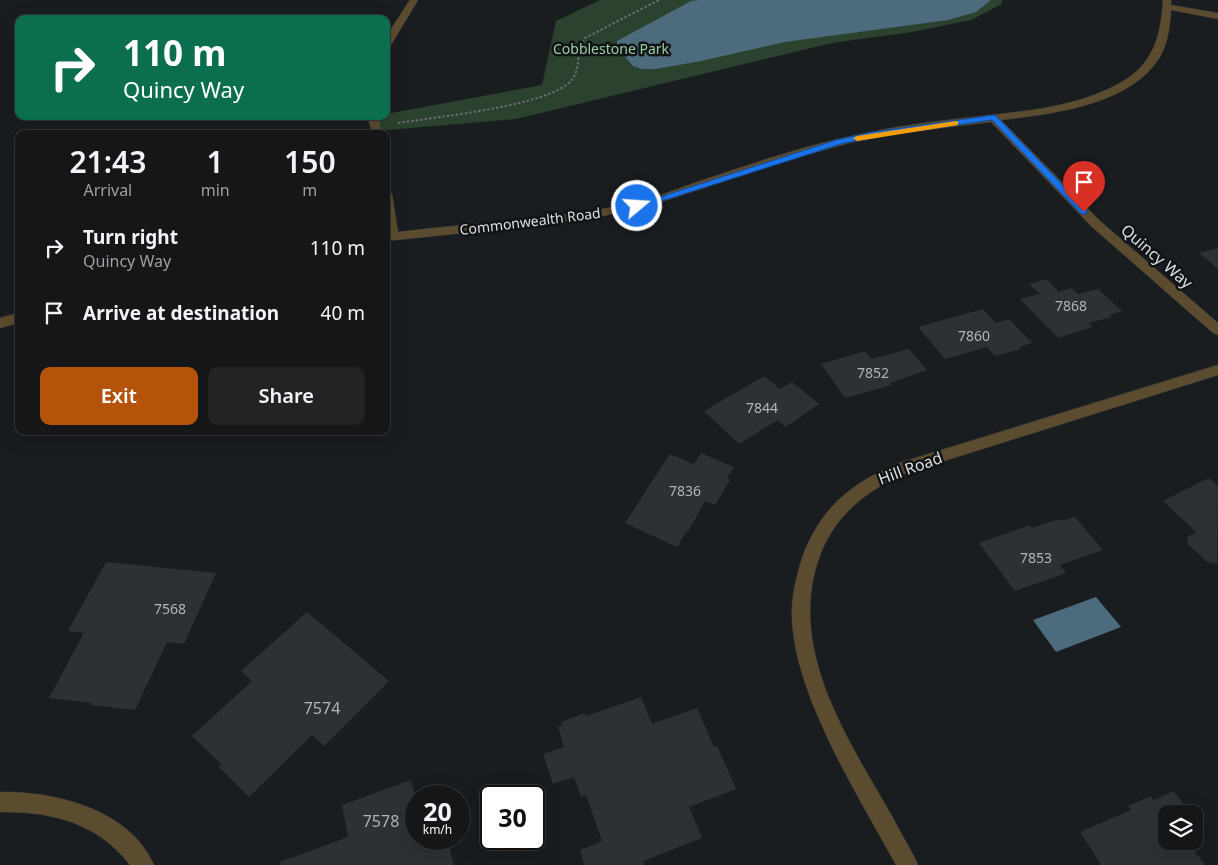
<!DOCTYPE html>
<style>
:root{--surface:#141618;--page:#212325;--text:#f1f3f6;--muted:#9d9fa2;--line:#333537;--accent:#b45309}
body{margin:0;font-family:"Noto Sans",sans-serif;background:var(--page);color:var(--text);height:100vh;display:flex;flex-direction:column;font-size:19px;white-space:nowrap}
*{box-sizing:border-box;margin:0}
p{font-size:16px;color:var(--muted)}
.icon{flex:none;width:28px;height:28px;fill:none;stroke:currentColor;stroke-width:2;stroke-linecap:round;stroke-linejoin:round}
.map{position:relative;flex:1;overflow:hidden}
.panel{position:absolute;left:15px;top:130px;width:375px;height:305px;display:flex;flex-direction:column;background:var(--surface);border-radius:10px;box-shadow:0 5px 20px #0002,0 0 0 1px var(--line)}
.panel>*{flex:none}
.top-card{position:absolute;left:15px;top:15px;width:375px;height:105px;border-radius:10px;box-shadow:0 5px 20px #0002,0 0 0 1px var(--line);background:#0b6e4f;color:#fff;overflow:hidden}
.tools{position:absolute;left:1158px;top:805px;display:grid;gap:10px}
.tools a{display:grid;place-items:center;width:45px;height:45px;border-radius:10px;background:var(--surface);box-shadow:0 5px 20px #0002,0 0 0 1px var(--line);font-size:25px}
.speed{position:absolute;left:405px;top:785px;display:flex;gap:10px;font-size:25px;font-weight:700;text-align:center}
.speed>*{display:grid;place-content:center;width:65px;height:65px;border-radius:50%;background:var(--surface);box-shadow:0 5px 20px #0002,0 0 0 1px var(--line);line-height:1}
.speed small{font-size:12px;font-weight:400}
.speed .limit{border:2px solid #111;border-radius:8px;background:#fff;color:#111}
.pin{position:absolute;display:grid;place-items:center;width:42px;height:42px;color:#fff;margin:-51px -21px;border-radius:50% 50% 50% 0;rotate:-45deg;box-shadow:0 0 5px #0007}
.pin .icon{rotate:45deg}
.me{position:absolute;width:55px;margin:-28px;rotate:72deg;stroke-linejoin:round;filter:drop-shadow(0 0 4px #0008)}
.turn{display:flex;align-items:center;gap:18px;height:105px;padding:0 25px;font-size:22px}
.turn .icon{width:65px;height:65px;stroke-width:2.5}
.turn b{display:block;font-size:35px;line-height:42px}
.eta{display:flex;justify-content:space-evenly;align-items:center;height:85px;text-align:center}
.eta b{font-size:30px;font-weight:600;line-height:35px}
.button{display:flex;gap:10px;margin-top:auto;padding:10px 25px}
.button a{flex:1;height:58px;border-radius:10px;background:var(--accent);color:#fff;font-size:20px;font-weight:600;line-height:58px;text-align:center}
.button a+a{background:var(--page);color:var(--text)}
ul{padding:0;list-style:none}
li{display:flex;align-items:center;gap:15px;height:65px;padding:0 25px}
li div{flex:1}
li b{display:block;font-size:19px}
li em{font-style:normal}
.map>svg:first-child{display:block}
.green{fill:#2b422e}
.water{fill:#4c6c7e}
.building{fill:#2d3134}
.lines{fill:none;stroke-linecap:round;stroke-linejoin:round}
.minor-casing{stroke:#35383b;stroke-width:1}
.path{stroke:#6a6d6f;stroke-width:2;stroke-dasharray:2.5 2;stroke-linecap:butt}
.minor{fill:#5c4c2f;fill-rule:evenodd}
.route{fill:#1a73e8;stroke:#114b97}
.slow{fill:#f59e0b}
.labels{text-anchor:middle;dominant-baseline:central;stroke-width:5;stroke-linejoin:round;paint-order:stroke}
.far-park-label{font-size:14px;fill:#9dcda3;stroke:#111417}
.far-street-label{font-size:14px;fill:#dddfe1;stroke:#111417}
.number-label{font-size:14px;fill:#b1b4b6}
.street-label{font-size:16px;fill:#dddfe1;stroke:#111417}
.near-number-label{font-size:16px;fill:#b1b4b6}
</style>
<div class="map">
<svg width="1218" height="865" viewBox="0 0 1218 865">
<rect width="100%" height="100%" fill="#1a1d20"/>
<polygon class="green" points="600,0 1002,0 1002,4 971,20 912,32 832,43 516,119 376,131 375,116 386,116 386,114 542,85 556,21"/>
<g class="water">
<polygon points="699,0 991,0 976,12 948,20 785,42 701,61 656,69 642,69 633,66 617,48 617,41 691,1"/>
<polygon points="1096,597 1121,627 1056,652 1033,620"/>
</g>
<g class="building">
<polygon points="1218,248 1218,269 1199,253"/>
<polygon points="1046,279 1059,292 1072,288 1078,294 1098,289 1122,311 1110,315 1112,317 1089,323 1092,327 1058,338 1020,299 1040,294 1029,284"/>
<polygon points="983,309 996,323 1009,319 1032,343 1019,347 1021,349 995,356 987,347 945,359 918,327"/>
<polygon points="909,349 927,370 890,383 892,385 845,398 821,364 865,351 871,359"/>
<polygon points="764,376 780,389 792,382 819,404 786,427 778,420 739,444 704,411"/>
<polygon points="701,453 734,467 727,478 730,480 715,505 705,501 688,532 686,532 677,547 625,523 670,454 694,464"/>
<polygon points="1209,478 1218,486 1217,564 1207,562 1188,544 1187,537 1196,532 1163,501"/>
<polygon points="1075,517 1103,550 1060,565 1066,573 1015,591 979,543 1030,525 1032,528 1059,519 1061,521"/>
<polygon points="106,562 216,573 184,644 167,642 135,710 90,705 92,703 49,698 84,633 68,631"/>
<polygon points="307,612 389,681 324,746 312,735 249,797 219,767 221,764 192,736 252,681 241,671"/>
<polygon points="641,697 652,724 697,708 714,747 717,746 736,789 689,807 702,838 643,861 644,865 584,865 580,850 602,841 586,795 581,797 574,777 553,784 543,754 564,747 558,727 562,725 561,722 585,713 586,716"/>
<polygon points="411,780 416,801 416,839 447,839 454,865 281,865 280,862 348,837 342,805"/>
<polygon points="1174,791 1191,814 1166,814 1166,841 1187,841 1205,865 1098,865 1101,864 1080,832 1131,810 1128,806 1151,796 1153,800"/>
</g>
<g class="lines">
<g class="minor-casing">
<g id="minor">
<polygon points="410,0 418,0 391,45 386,48 386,37"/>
<path d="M1163,0H1171V5L1218,13V19L1171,10C1170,26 1168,42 1161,55C1133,105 1052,114 1001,120L1099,220L1218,323V335L1213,333L1091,226L991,122L900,133L849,143L788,160L655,204L603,216L542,225L386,241V191L392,194L398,232C478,222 559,220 637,202C657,197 677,189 697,182C754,163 812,143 871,132C914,123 957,119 1000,114C1044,109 1087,103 1125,80C1155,61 1161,33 1163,0Z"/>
<polygon points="368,116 378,116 382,134 372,134"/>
<polygon points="19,313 19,323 0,328 0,318"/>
<path d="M1218,365V375L909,472C866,490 833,516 818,561C788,653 850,742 893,818C901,834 911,849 918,865H896C858,795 788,686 792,606C793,590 797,574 802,558C820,508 851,483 899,463Z"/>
<path d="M0,792C54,791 130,809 154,865H130C98,823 51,811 0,812Z"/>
</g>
</g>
<path class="path" d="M398,123C435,117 548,106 571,81C582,68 575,51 585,38L659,0"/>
<use href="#minor" class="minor"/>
</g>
<polygon class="route" points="994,115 996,116 1087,210 1087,214 1081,214 992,120 873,137 841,144 640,208 634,208 632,206 836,140 873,132"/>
<polygon class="slow" points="956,121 958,121 958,125 857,141 853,138 857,136"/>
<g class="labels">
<g class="far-park-label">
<text x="611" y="48">Cobblestone Park</text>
</g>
<g class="far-street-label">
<text transform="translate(530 221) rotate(-7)">Commonwealth Road</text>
</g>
<g class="number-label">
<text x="1071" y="305">7868</text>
<text x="974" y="335">7860</text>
<text x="873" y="372">7852</text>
<text x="762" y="407">7844</text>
<text x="685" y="490">7836</text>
<text x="1036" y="557">7853</text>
<text x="170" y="608">7568</text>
</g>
<g class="street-label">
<text transform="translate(1157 256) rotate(41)">Quincy Way</text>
<text transform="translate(910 468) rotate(-20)">Hill Road</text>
</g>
<g class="near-number-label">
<text x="322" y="708">7574</text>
<text x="381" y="821">7578</text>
</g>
</g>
</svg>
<div class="tools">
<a><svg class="icon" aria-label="layers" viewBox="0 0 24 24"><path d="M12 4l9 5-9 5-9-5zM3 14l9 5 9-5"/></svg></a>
</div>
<div class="speed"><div>20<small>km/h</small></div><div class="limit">30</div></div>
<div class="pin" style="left:1084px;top:212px;background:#d93025"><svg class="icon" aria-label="arrive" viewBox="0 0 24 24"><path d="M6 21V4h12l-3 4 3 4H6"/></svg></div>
<svg class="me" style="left:637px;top:206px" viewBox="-20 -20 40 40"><circle r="17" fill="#1a73e8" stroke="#fff" stroke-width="3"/><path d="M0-11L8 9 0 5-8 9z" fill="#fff"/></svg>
<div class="top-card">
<div class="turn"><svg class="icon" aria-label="right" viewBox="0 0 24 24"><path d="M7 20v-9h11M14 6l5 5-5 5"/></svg><div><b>110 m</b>Quincy Way</div></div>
</div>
<section class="panel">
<div class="eta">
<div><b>21:43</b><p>Arrival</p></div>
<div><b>1</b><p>min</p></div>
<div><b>150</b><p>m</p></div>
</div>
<ul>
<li><svg class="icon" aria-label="right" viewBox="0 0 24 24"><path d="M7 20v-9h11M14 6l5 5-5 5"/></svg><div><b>Turn right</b><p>Quincy Way</p></div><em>110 m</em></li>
<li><svg class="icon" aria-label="arrive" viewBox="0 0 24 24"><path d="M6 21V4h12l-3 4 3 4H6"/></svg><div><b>Arrive at destination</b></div><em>40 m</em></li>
</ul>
<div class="button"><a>Exit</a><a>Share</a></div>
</section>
</div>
